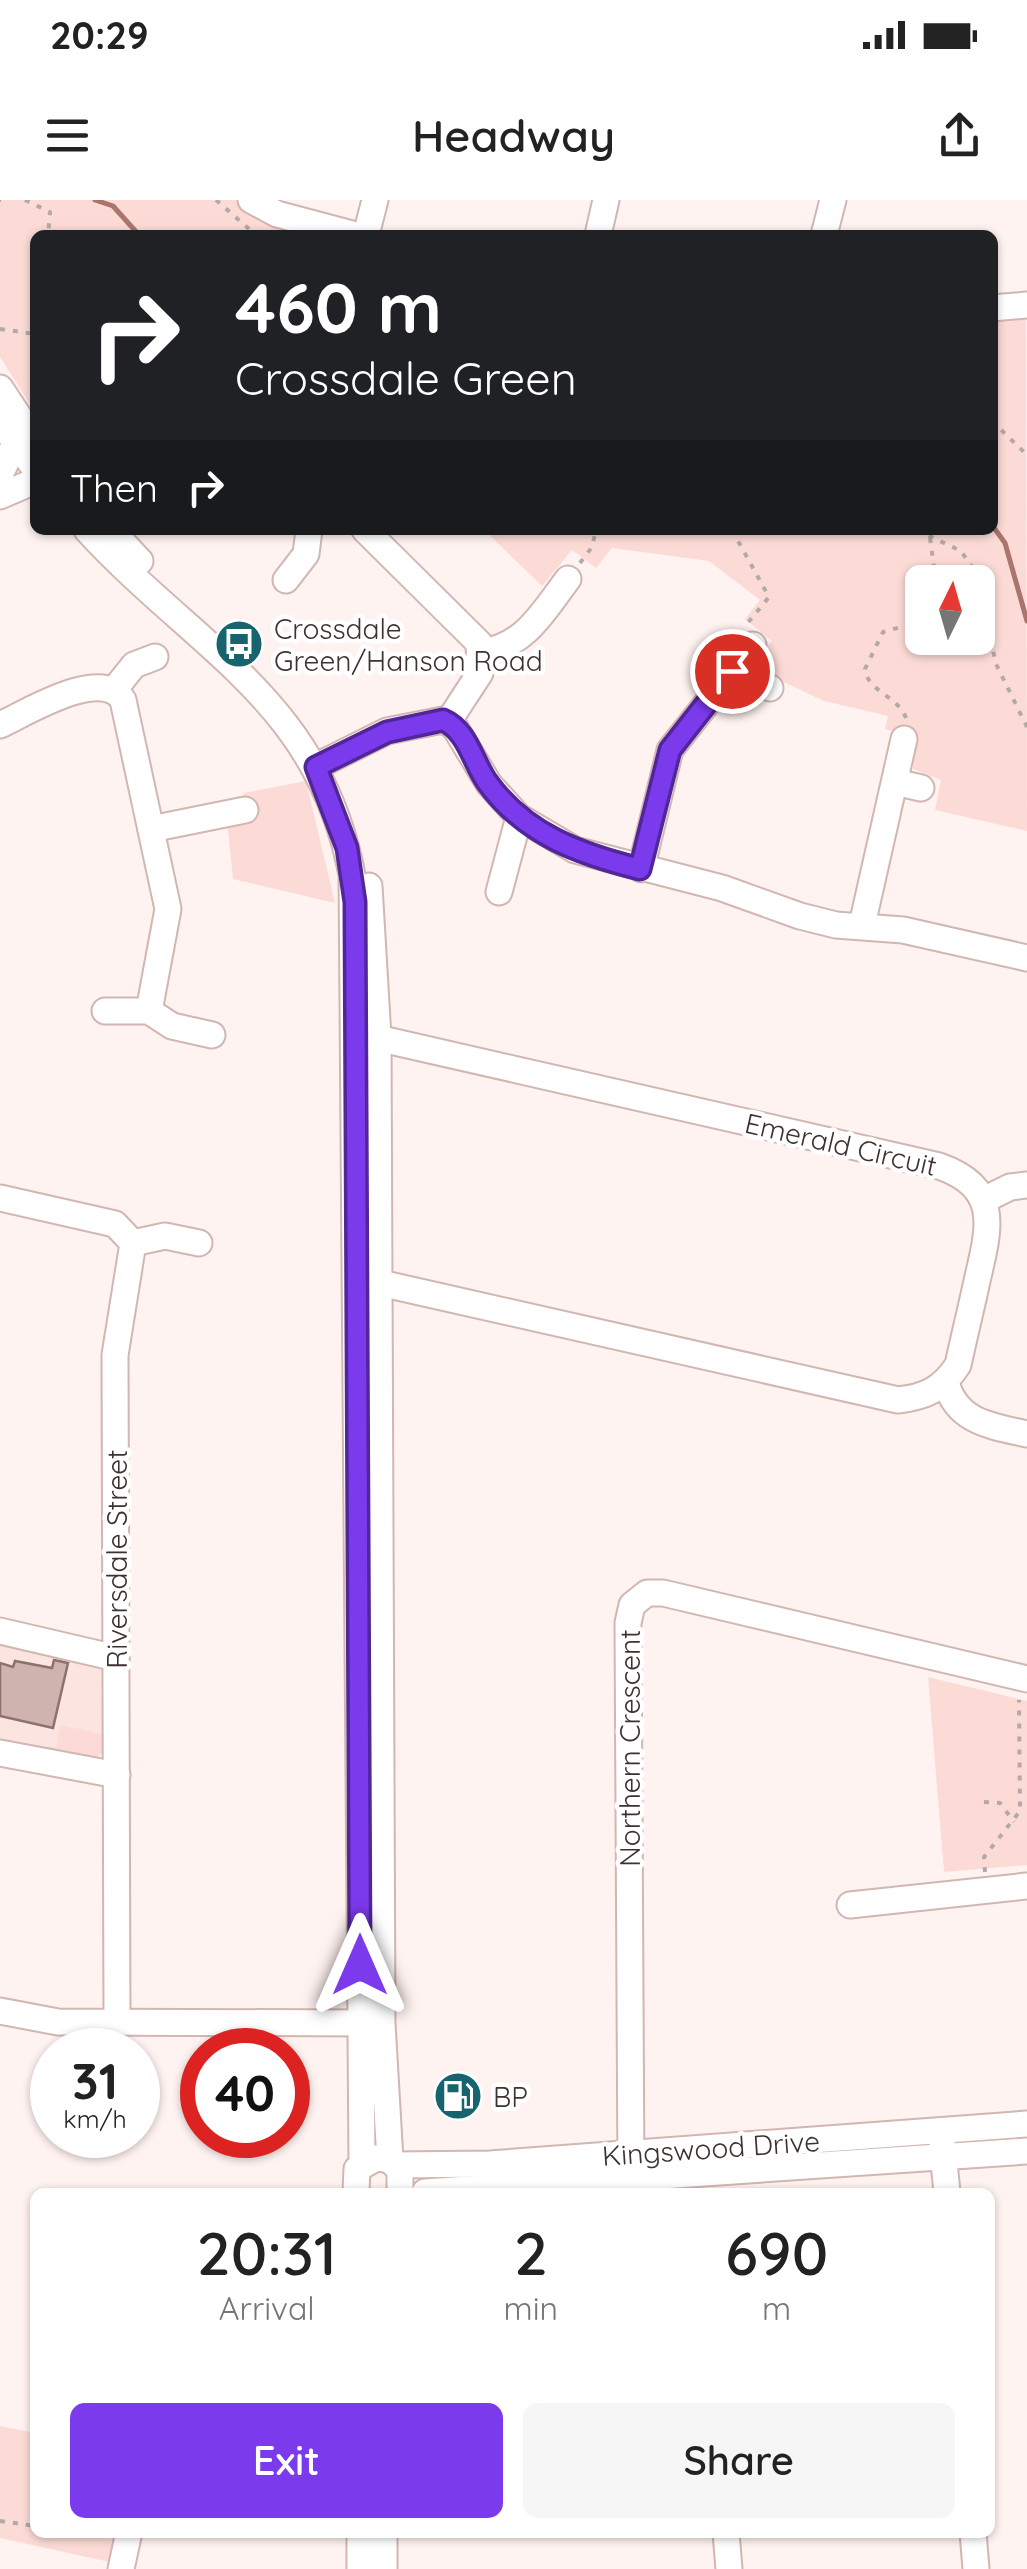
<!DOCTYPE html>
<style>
:root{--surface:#fff;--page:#f6f6f6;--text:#222;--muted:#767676;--accent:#7c3aed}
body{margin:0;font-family:Quicksand,sans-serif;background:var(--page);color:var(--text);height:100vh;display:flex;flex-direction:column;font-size:38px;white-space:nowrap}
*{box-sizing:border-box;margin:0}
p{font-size:32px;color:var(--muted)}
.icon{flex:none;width:55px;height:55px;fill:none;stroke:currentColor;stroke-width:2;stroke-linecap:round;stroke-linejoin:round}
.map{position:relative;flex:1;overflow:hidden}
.sheet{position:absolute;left:30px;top:1988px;width:965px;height:350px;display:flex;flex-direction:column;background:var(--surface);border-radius:15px;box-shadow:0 2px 8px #0004}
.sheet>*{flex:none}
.guide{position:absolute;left:30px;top:30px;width:968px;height:305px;border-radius:15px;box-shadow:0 2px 8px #0004;background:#202124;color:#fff;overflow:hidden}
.needle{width:65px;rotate:5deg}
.controls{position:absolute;left:905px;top:365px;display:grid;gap:20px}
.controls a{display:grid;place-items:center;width:90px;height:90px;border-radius:15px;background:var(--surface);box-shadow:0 2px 8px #0004;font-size:50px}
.speed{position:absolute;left:30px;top:1828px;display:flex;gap:20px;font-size:50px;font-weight:700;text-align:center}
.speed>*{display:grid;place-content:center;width:130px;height:130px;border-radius:50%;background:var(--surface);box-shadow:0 2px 8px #0004;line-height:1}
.speed small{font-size:25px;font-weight:400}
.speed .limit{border:15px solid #d22;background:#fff;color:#111}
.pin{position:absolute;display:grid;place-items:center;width:85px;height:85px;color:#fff;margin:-42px;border:5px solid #fff;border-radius:50%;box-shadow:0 2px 10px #0007}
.me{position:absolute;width:110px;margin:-55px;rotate:0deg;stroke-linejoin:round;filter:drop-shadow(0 0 8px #0008)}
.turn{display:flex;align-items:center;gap:35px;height:210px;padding:0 40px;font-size:45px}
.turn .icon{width:130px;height:130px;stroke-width:2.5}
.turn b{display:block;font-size:70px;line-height:85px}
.then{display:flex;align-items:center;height:95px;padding:0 40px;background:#0003;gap:20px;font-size:38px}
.eta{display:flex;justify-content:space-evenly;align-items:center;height:170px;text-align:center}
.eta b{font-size:60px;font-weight:600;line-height:70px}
.action{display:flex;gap:20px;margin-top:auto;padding:20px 40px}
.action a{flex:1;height:115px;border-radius:15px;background:var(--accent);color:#fff;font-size:40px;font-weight:600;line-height:115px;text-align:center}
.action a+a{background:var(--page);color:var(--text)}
.status{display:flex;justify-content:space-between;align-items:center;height:70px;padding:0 50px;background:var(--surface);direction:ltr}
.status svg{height:28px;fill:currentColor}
header{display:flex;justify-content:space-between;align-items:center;height:130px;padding:0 40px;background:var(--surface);font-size:45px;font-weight:600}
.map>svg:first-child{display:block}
.built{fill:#fce5e1}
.green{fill:#fcdbd6;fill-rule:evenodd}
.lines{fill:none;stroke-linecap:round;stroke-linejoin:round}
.stream{stroke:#aa756d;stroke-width:5}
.building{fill:#cfb3ae;stroke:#8c726e;stroke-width:2.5}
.minor-casing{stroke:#d2b6b1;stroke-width:29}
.path{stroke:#b5a9a7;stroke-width:4;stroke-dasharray:5 8;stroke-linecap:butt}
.minor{stroke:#fff;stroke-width:25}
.route-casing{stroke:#51269a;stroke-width:25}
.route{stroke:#7c3aed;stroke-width:18}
.labels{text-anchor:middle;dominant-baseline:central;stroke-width:9;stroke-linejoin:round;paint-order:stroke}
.poi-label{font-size:28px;fill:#3d3230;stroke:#fff;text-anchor:start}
.street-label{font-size:28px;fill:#3d3230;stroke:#fff}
</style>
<div class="status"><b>20:29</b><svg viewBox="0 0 49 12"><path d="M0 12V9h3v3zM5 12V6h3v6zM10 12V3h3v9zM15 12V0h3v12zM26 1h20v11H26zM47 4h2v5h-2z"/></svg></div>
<header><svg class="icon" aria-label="menu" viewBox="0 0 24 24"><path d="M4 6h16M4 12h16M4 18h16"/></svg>Headway<svg class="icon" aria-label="share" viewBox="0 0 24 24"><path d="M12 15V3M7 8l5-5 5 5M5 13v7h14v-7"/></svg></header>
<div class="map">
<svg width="1027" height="2369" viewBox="0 0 1027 2369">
<rect width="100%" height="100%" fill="#fff3f1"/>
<polygon class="built" points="0,1426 95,1448 107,1442 107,1538 100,1555 95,1559 0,1543"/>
<g class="green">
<polygon points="0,0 235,0 322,35 35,35 35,212 0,157"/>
<path d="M1026,114L1027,631L935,610L941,580L913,569L916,536L885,529L888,516L824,501L764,473L760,456L772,441L745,419L760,400L709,361L612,348L596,368L572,350L542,386L484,330H992L993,117ZM922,382H978V438H922Z"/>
<polygon points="306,581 335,703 233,679 227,620 243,602 244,593"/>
<polygon points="928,1477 1027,1501 1027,1665 944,1672"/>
<polygon points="60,1525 107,1535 104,1551 95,1559 47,1554 49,1546 56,1547"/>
<polygon points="0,2226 35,2233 35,2332 121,2333 114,2363 0,2338"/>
</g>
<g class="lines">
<g class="stream">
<polyline points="95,0 113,6 139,35"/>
<polyline points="992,325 1005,343 1027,421"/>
</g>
</g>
<polygon class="building" points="54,1460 68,1463 53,1528 0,1516 0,1463 13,1467 15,1461 52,1468"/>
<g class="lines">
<g class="minor-casing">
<g id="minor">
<polyline points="251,0 277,14 356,35"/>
<polyline points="366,35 375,0"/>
<polyline points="598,35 606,0"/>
<polyline points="824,35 833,0"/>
<polyline points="992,108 1027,105"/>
<polyline points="0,188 35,241"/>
<polyline points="0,221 35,269"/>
<polyline points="0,275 15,243"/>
<polyline points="0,296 35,281"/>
<path d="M87,330C196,449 319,500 352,675L362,1963"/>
<polyline points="111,330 140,361"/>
<polyline points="365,330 479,443 480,473 448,522"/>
<polyline points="286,380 306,354 309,330"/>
<path d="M482,452C525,446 543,412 568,379"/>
<polyline points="732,471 770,488"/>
<polyline points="114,490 134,465 155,457"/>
<path d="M0,525C28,512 102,466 123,500L168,709L149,811"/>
<polyline points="315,567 387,531 443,520 454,526 489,584 519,617 575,650 722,688 800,716 836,725 903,730 1027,758"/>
<polyline points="895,582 921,588"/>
<polyline points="151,629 245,610"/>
<polyline points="641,669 670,550 753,445"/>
<polyline points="369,686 378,837 382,1823 390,1960"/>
<polyline points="499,692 519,617"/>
<polyline points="862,725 904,539"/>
<polyline points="105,811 149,811 172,826 212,835"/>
<path d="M364,835L939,966C1002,988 989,1029 977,1081C971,1109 964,1137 958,1165C942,1189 926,1197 898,1200L389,1085L366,1084"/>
<polyline points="0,998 115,1024 133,1043 115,1155 117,1822"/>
<polyline points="984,1000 1010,987 1027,985"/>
<polyline points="133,1043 165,1036 199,1043"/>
<path d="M946,1182C956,1222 991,1226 1027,1234"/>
<polyline points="0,1431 116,1458"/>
<polyline points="0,1553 117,1575"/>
<polyline points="850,1705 1027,1686"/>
<polyline points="0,1811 58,1822 374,1823"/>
<polyline points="942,1943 947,1992"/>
<polyline points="395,1965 490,1964 1027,1924"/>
<polyline points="631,1981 628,1423 632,1405 647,1393 663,1393 1027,1479"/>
<polyline points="356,1992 357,1969 376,1958 390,1960 400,1970 400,1992"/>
<polyline points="425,1992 1027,1951"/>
<polyline points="360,2332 360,2369"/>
<polyline points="384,2332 384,2369"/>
<polyline points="726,2332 729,2369"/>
<polyline points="973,2332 976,2369"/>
<polyline points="121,2369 129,2332"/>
</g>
</g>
<g class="path">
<polyline points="0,0 1,0"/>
<polyline points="25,0 50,12 48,35"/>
<polyline points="216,0 256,35"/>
<polyline points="0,129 35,134"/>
<polyline points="992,221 1027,255"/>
<polyline points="732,330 769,397 746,425"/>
<polyline points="917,330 961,351 976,373 996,464 1027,527"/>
<polyline points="930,338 936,382"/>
<polyline points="580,363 592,347 596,330"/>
<path d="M906,518C898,496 867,491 865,469L883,432L922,421"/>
<polyline points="984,1602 1000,1603 1014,1622"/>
<polyline points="985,1672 984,1657 1020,1611 1019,1500"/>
<polyline points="0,2321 35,2326"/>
</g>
<use href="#minor" class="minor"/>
</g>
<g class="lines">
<g class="route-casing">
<path id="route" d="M360,1765L355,702L347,648L316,567L387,532L443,520C467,530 473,562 487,582C525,635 580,654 640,669L670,550L732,471"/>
</g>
<use href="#route" class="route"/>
</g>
<defs>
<g id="bus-disc" transform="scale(2.5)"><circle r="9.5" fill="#17636e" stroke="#fff"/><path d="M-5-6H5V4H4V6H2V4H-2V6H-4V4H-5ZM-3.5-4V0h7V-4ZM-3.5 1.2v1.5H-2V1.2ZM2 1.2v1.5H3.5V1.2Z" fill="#fff"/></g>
<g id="fuel-disc" transform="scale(2.5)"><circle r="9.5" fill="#17636e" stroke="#fff"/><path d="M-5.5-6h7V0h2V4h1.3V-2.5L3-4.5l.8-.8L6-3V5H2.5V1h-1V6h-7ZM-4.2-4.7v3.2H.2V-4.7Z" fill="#fff"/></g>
</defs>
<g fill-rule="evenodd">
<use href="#bus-disc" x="239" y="444"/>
<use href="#fuel-disc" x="458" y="1896"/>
</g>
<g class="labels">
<g class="poi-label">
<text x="274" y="428">Crossdale<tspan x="274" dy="32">Green/Hanson Road</tspan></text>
<text x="493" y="1896">BP</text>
</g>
<g class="street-label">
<text transform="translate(841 944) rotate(13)">Emerald Circuit</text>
<text transform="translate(116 1359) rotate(-90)">Riversdale Street</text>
<text transform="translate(629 1548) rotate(-90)">Northern Crescent</text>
<text transform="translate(711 1948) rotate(-4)">Kingswood Drive</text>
</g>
</g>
</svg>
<div class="controls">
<a><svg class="needle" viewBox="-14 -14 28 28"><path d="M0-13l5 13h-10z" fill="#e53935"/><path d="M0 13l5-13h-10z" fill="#767676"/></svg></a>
</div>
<div class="speed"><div>31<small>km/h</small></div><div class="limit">40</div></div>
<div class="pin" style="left:732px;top:471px;background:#d93025"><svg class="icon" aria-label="arrive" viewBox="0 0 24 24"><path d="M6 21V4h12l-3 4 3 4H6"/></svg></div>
<svg class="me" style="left:360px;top:1765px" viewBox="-20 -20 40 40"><path d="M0-17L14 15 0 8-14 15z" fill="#7c3aed" stroke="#fff" stroke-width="4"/></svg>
<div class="guide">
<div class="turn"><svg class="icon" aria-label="right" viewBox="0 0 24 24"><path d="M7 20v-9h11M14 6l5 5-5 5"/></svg><div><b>460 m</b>Crossdale Green</div></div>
<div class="then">Then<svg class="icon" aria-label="right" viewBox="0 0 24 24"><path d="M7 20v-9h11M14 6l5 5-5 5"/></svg></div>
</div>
<section class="sheet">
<div class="eta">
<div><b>20:31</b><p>Arrival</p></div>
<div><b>2</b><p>min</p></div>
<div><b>690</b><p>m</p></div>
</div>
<div class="action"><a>Exit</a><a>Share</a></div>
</section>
</div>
